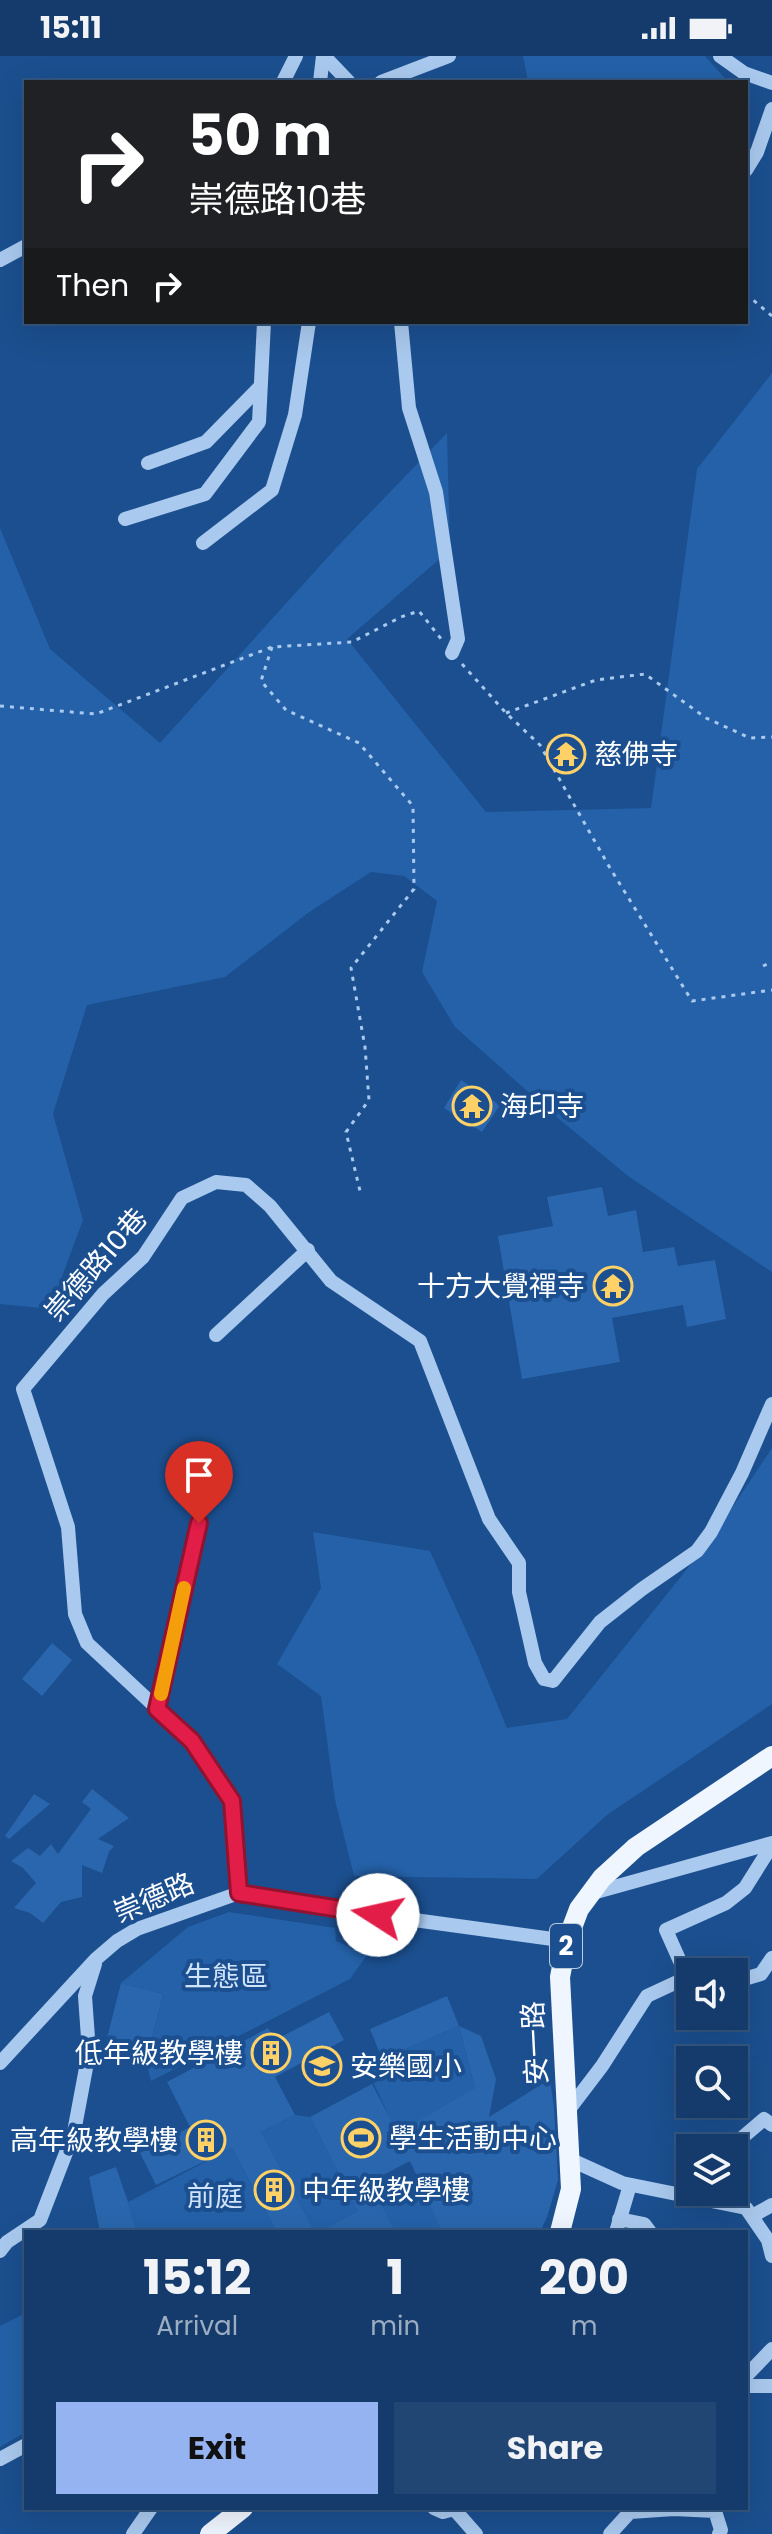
<!DOCTYPE html>
<meta charset="utf-8">
<style>
:root{--surface:#143b6b;--page:#214673;--text:#f1f3f6;--muted:#9dadc1;--line:#33557e;--accent:#95b2f1}
body{margin:0;font-family:Poppins,"Noto Sans TC",sans-serif;background:var(--page);color:var(--text);height:100vh;display:flex;flex-direction:column;font-size:30px;white-space:nowrap}
*{box-sizing:border-box;margin:0}
p{font-size:26px;color:var(--muted)}
.icon{flex:none;width:44px;height:44px;fill:none;stroke:currentColor;stroke-width:2;stroke-linecap:round;stroke-linejoin:round}
.map{position:relative;flex:1;overflow:hidden}
.drawer{position:absolute;left:24px;top:2174px;width:724px;height:280px;display:flex;flex-direction:column;background:var(--surface);border-radius:0px;box-shadow:0 8px 32px #0002,0 0 0 2px var(--line)}
.drawer>*{flex:none}
.hud{position:absolute;left:24px;top:24px;width:724px;height:244px;border-radius:0px;box-shadow:0 8px 32px #0002,0 0 0 2px var(--line);background:#202124;color:#fff;overflow:hidden}
.controls{position:absolute;left:676px;top:1902px;display:grid;gap:16px}
.controls a{display:grid;place-items:center;width:72px;height:72px;border-radius:0px;background:var(--surface);box-shadow:0 8px 32px #0002,0 0 0 2px var(--line);font-size:40px}
.pin{position:absolute;display:grid;place-items:center;width:68px;height:68px;color:#fff;margin:-82px -34px;border-radius:50% 50% 50% 0;rotate:-45deg;box-shadow:0 0 8px #0007}
.pin .icon{rotate:45deg}
.me{position:absolute;width:88px;margin:-44px;rotate:280deg;stroke-linejoin:round;filter:drop-shadow(0 0 6px #0008)}
.turn{display:flex;align-items:center;gap:28px;height:168px;padding:0 32px;font-size:36px}
.turn .icon{width:104px;height:104px;stroke-width:2.5}
.turn b{display:block;font-size:56px;line-height:68px}
.then{display:flex;align-items:center;height:76px;padding:0 32px;background:#0003;gap:16px;font-size:30px}
.eta{display:flex;justify-content:space-evenly;align-items:center;height:136px;text-align:center}
.eta b{font-size:48px;font-weight:700;line-height:56px}
.button{display:flex;gap:16px;margin-top:auto;padding:16px 32px}
.button a{flex:1;height:92px;border-radius:0px;background:var(--accent);color:#111;font-size:32px;font-weight:700;line-height:92px;text-align:center}
.button a+a{background:var(--page);color:var(--text)}
.status{display:flex;justify-content:space-between;align-items:center;height:56px;padding:0 40px;background:var(--surface);direction:ltr}
.status svg{height:22px;fill:currentColor}
.map>svg:first-child{display:block}
.green{fill:#2461a8}
.building{fill:#2a66ad}
.lines{fill:none;stroke-linecap:round;stroke-linejoin:round}
.path{stroke:#a9c9ee;stroke-width:3;stroke-dasharray:4 6;stroke-linecap:butt}
.minor{stroke:#a9c9ee;stroke-width:14}
.major{stroke:#f0f6ff;stroke-width:20}
.route-casing{stroke:#92132f;stroke-width:20}
.route{stroke:#e11d48;stroke-width:14}
.slow{stroke:#f59e0b;stroke-width:14}
.labels{text-anchor:middle;dominant-baseline:central;stroke-width:8;stroke-linejoin:round;paint-order:stroke}
.shield{fill:#1b4f8f;stroke:#bbcadd;stroke-width:2}
.shield-label{font-size:26px;font-weight:bold;fill:#fff}
.poi-label{font-size:28px;fill:#fff;stroke:#1b4f8f;text-anchor:start}
.street-label{font-size:28px;fill:#fff;stroke:#1b4f8f}
.park-label{font-size:28px;fill:#cfe3fa;stroke:#1b4f8f}
</style>
<div class="status"><b>15:11</b><svg viewBox="0 0 49 12"><path d="M0 12V9h3v3zM5 12V6h3v6zM10 12V3h3v9zM15 12V0h3v12zM26 1h20v11H26zM47 4h2v5h-2z"/></svg></div>
<div class="map">
<svg width="772" height="2478" viewBox="0 0 772 2478">
<rect width="100%" height="100%" fill="#1b4f8f"/>
<g class="green">
<polygon points="523,0 705,0 728,26 526,26 528,25"/>
<polygon points="772,317 772,1216 628,1120 553,1058 455,971 422,916 437,845 404,820 371,816 308,857 225,921 87,949 53,1058 83,1164 50,1253 0,1248 0,472 50,593 160,687 336,492 447,377 450,494 347,583 486,756 651,752 697,413"/>
<polygon points="772,1392 772,1648 607,1759 537,1823 354,1820 335,1744 321,1640 277,1608 321,1532 313,1476 430,1495 475,1594 507,1672 567,1663 711,1483"/>
<polygon points="229,1856 335,1872 336,1885 367,1899 350,1923 151,2025 146,2006 163,1938 121,1927 188,1871"/>
<polygon points="459,1970 475,2032 412,2109 367,2013 382,2003"/>
<polygon points="295,2059 310,2061 349,2137 362,2153 318,2176 315,2176 261,2076"/>
<polygon points="232,2092 277,2176 137,2176 128,2146"/>
<polygon points="418,2123 442,2175 386,2176 379,2144"/>
<polygon points="26,2257 26,2376 0,2391 0,2270"/>
</g>
<g class="building">
<polygon points="461,1024 500,1049 482,1076 444,1052"/>
<polygon points="602,1131 608,1160 636,1154 643,1196 674,1191 678,1210 715,1204 726,1263 687,1271 683,1249 612,1262 620,1306 522,1323 498,1180 553,1170 547,1141"/>
<polygon points="52,1587 72,1604 42,1640 22,1623"/>
<polygon points="92,1733 129,1762 98,1783 114,1790 109,1796 102,1817 82,1809 82,1841 61,1846 43,1867 30,1857 14,1852 36,1827 23,1812 11,1805 28,1792 40,1800 51,1788 58,1798 91,1753 82,1746"/>
<polygon points="34,1738 50,1748 9,1783 5,1780"/>
<polygon points="121,1927 163,1938 146,2006 101,2006"/>
<polygon points="447,1940 459,1970 382,2003 370,1973"/>
<polygon points="329,1956 344,1984 275,2021 295,2059 261,2076 315,2176 277,2176 232,2092 156,2129 140,2097 190,2071 167,2026 268,1972 275,1984"/>
<polygon points="459,1970 481,1980 496,2023 489,2061 550,2023 554,2052 558,2124 547,2161 540,2176 442,2176 410,2105 370,2126 395,2176 318,2176 358,2155 310,2061 372,2028 398,2077 475,2032"/>
<polygon points="116,2111 128,2146 137,2176 100,2176 89,2121"/>
</g>
<g class="lines">
<g class="path">
<polyline points="746,238 772,260"/>
<polyline points="272,591 261,625 286,654 359,687 413,750 414,833 351,912 365,991 369,1044 346,1076 360,1135"/>
<polyline points="462,608 506,657 540,689 610,812 692,945 772,934"/>
<polyline points="0,650 96,658 272,591 352,586 401,561 419,555 442,584"/>
<polyline points="506,657 596,624 645,618 706,662 750,682 772,681"/>
<polyline points="763,910 772,906"/>
</g>
<g class="minor">
<polyline points="324,0 349,26"/>
<polyline points="720,0 744,17 772,27"/>
<polyline points="283,26 296,0"/>
<polyline points="320,26 323,0"/>
<polyline points="381,26 449,0"/>
<polyline points="746,114 757,96 772,53"/>
<polyline points="0,204 26,190"/>
<polyline points="401,266 409,352 436,436 458,583 452,597"/>
<polyline points="148,407 206,386 259,332"/>
<polyline points="125,463 205,438 259,366 264,266"/>
<polyline points="203,487 272,434 295,359 309,266"/>
<polyline points="216,1279 308,1194"/>
<polyline points="157,1653 199,1467"/>
<polyline points="239,1837 232,1745 192,1685 87,1587 75,1558 68,1471 23,1333 103,1238 143,1201 182,1142 216,1126 246,1129 270,1150 331,1225 420,1285 489,1463 519,1507 519,1536 535,1607 544,1623 553,1625 600,1566 642,1533 697,1495 711,1476 742,1417 772,1348"/>
<polyline points="589,1838 772,1787"/>
<polyline points="687,1921 666,1874 726,1847 745,1832 772,1789"/>
<polyline points="734,1926 761,1918 772,1902"/>
<polyline points="0,2007 96,1903 117,1885 137,1873 239,1837 378,1859 567,1885"/>
<polyline points="567,2056 602,2010 647,1940 690,1920"/>
<polyline points="730,2092 764,2063 772,2069"/>
<polyline points="569,2103 622,2127 746,2152 768,2184 772,2200"/>
<polyline points="752,2160 772,2149"/>
<polyline points="619,2163 644,2168 650,2176"/>
<polyline points="616,2176 630,2129"/>
<polyline points="0,2195 7,2186 40,2164 74,2076 89,1996 85,1940 95,1908"/>
<polyline points="746,2320 772,2293"/>
<polyline points="746,2330 772,2330"/>
<polyline points="0,2403 26,2389"/>
<polyline points="434,2452 443,2456 454,2453 476,2478"/>
<polyline points="133,2478 151,2452"/>
<polyline points="610,2478 630,2456 674,2453 715,2455 721,2474 719,2478"/>
</g>
<g class="major">
<polyline points="560,2176 571,2133 560,1921 567,1885 579,1853 602,1822 636,1791 772,1700"/>
<polyline points="210,2478 243,2452"/>
</g>
</g>
<g class="lines">
<g class="route-casing">
<polyline id="route" points="199,1467 157,1653 192,1685 232,1745 239,1837 378,1859"/>
</g>
<use href="#route" class="route"/>
<polyline class="slow" points="161,1638 184,1532"/>
</g>
<defs>
<g id="temple-ring" transform="scale(2)"><circle r="9.5" fill="#1b4f8f" stroke="#ffd166" stroke-width="1.5"/><path d="M0-6L5-2H3V0L6.5 2.5H4V6H1.5V3h-3V6H-4V2.5H-6.5L-3 0V-2H-5Z" fill="#ffd166"/></g>
<g id="building-ring" transform="scale(2)"><circle r="9.5" fill="#1b4f8f" stroke="#ffd166" stroke-width="1.5"/><path d="M-4-6H4V6H1V3H-1V6H-4ZM-2.5-4.3h1.7v1.8h-1.7ZM.8-4.3h1.7v1.8H.8ZM-2.5-1h1.7V.8h-1.7ZM.8-1h1.7V.8H.8Z" fill="#ffd166"/></g>
<g id="school-ring" transform="scale(2)"><circle r="9.5" fill="#1b4f8f" stroke="#ffd166" stroke-width="1.5"/><path d="M0-5L7-2L0 1L-7-2ZM-4 1L0 2.5L4 1V4Q0 6-4 4Z" fill="#ffd166"/></g>
<g id="stadium-ring" transform="scale(2)"><circle r="9.5" fill="#1b4f8f" stroke="#ffd166" stroke-width="1.5"/><path d="M0-5a6.5 5 0 1 0 0 10a6.5 5 0 1 0 0-10ZM-3.5-1.8h7v3.6h-7Z" fill="#ffd166"/></g>
</defs>
<g fill-rule="evenodd">
<use href="#temple-ring" x="566" y="698"/>
<use href="#temple-ring" x="472" y="1050"/>
<use href="#temple-ring" x="613" y="1230"/>
<use href="#building-ring" x="271" y="1997"/>
<use href="#school-ring" x="322" y="2010"/>
<use href="#stadium-ring" x="361" y="2082"/>
<use href="#building-ring" x="206" y="2084"/>
<use href="#building-ring" x="274" y="2134"/>
</g>
<g class="labels">
<rect class="shield" x="550" y="1868" width="32" height="44" rx="6"/>
<g class="shield-label">
<text x="566" y="1890">2</text>
</g>
<g class="poi-label">
<text x="594" y="698">慈佛寺</text>
<text x="500" y="1050">海印寺</text>
<text x="585" y="1230" text-anchor="end">十方大覺禪寺</text>
<text x="243" y="1997" text-anchor="end">低年級教學樓</text>
<text x="350" y="2010">安樂國小</text>
<text x="389" y="2082">學生活動中心</text>
<text x="178" y="2084" text-anchor="end">高年級教學樓</text>
<text x="302" y="2134">中年級教學樓</text>
</g>
<g class="street-label">
<text transform="translate(96 1209) rotate(-49)">崇德路10巷</text>
<text transform="translate(154 1842) rotate(-23)">崇德路</text>
<text transform="translate(535 1987) rotate(-93)">安一路</text>
</g>
<g class="park-label">
<text x="226" y="1920">生態區</text>
<text x="215" y="2140">前庭</text>
</g>
</g>
</svg>
<div class="controls">
<a><svg class="icon" aria-label="sound" viewBox="0 0 24 24"><path d="M4 9h4l5-4v14l-5-4H4zM17 9q2 3 0 6"/></svg></a>
<a><svg class="icon" aria-label="search" viewBox="0 0 24 24"><circle cx="10" cy="10" r="6"/><path d="M15 15l6 6"/></svg></a>
<a><svg class="icon" aria-label="layers" viewBox="0 0 24 24"><path d="M12 4l9 5-9 5-9-5zM3 14l9 5 9-5"/></svg></a>
</div>
<div class="pin" style="left:199px;top:1467px;background:#d93025"><svg class="icon" aria-label="arrive" viewBox="0 0 24 24"><path d="M6 21V4h12l-3 4 3 4H6"/></svg></div>
<svg class="me" style="left:378px;top:1859px" viewBox="-20 -20 40 40"><circle r="19" fill="#fff"/><path d="M0-13L10 11 0 6-10 11z" fill="#e11d48"/></svg>
<div class="hud">
<div class="turn"><svg class="icon" aria-label="right" viewBox="0 0 24 24"><path d="M7 20v-9h11M14 6l5 5-5 5"/></svg><div><b>50 m</b>崇德路10巷</div></div>
<div class="then">Then<svg class="icon" aria-label="right" viewBox="0 0 24 24"><path d="M7 20v-9h11M14 6l5 5-5 5"/></svg></div>
</div>
<section class="drawer">
<div class="eta">
<div><b>15:12</b><p>Arrival</p></div>
<div><b>1</b><p>min</p></div>
<div><b>200</b><p>m</p></div>
</div>
<div class="button"><a>Exit</a><a>Share</a></div>
</section>
</div>
